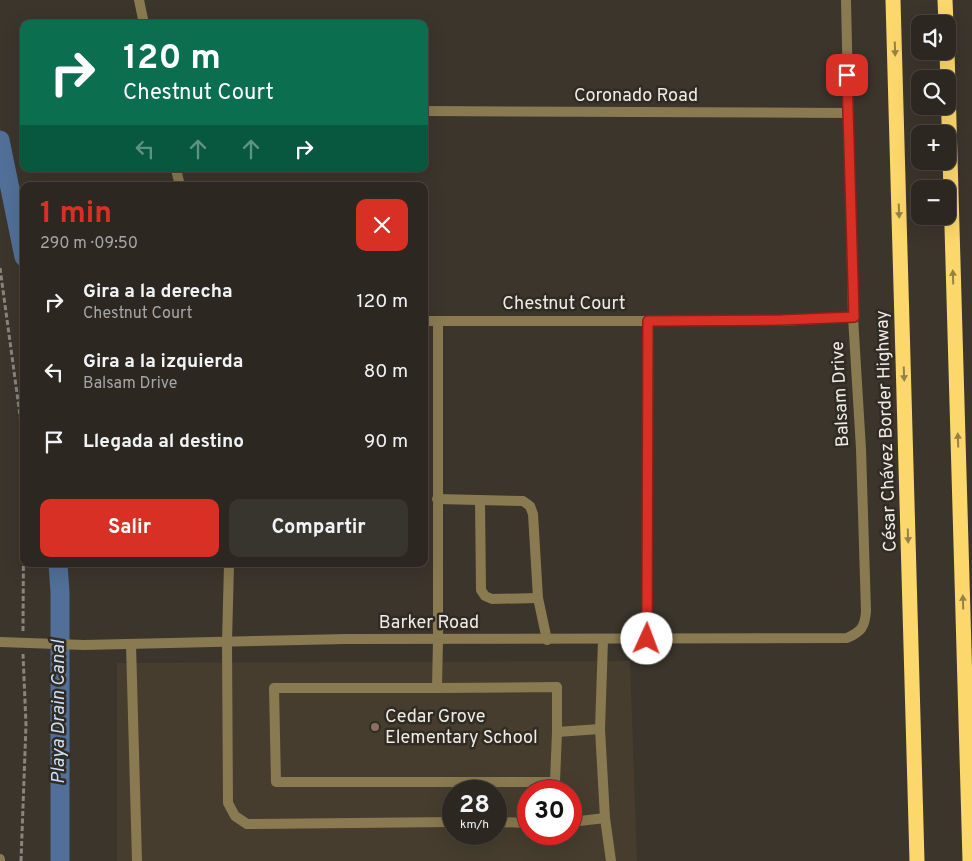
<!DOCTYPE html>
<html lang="es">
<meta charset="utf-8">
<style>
:root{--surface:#2c2821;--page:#38342e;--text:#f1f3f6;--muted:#a6a6a5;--line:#48443f;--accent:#d93025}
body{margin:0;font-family:Overpass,sans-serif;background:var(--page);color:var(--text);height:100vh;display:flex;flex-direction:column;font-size:19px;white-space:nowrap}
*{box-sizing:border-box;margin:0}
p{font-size:16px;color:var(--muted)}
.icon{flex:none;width:28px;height:28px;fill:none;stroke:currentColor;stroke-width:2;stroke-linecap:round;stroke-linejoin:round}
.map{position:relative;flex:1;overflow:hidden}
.side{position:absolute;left:20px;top:182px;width:408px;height:385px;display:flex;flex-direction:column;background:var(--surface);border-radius:10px;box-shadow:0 5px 20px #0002,0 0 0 1px var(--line)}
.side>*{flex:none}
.banner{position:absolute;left:20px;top:20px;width:408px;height:152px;border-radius:10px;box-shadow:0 5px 20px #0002,0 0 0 1px var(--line);background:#0b6e4f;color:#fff;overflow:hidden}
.controls{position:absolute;left:911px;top:15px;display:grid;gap:10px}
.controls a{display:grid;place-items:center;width:45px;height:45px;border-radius:10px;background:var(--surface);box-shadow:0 5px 20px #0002,0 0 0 1px var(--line);font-size:25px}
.speed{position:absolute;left:442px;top:780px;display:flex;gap:10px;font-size:25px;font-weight:700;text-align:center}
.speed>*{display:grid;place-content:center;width:65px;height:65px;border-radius:50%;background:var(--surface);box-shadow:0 5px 20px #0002,0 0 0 1px var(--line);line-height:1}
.speed small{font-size:12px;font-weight:400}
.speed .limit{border:8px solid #d22;background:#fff;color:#111}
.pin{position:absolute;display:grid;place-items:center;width:42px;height:42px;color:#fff;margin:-21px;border-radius:10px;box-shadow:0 2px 8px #0006}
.me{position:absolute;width:55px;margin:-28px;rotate:2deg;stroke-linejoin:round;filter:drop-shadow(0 0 4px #0008)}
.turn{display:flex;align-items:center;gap:18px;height:105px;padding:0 20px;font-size:22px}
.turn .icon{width:65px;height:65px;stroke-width:2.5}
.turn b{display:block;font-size:35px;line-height:42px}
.lanes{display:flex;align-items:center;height:48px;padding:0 20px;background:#0003;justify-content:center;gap:25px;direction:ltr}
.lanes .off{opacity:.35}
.round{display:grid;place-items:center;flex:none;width:52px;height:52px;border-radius:10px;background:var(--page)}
.head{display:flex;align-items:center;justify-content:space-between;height:85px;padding:0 20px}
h1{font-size:30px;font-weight:700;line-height:38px;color:var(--accent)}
.action{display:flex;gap:10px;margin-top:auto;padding:10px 20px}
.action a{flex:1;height:58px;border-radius:10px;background:var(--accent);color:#fff;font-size:20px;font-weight:700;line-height:58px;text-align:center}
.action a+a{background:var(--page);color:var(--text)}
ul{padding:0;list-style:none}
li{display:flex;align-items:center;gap:15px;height:70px;padding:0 20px}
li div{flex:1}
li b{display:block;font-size:19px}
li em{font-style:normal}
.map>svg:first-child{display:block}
.built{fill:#463d2e;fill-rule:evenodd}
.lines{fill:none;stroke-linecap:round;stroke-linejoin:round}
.canal{stroke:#516f98;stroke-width:19}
.path{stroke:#89857d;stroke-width:3;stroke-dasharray:5 2.5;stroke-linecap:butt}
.service{stroke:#897a51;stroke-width:10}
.minor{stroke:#897a51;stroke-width:10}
.tertiary{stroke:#897a51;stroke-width:10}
.motorway{stroke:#fcd76b;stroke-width:15}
.oneway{fill:#968147}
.route-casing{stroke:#8d1f18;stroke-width:12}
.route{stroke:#d93025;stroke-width:9}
.education-dot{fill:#8d6e63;stroke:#302b23;stroke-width:2}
.labels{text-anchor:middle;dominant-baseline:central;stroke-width:5;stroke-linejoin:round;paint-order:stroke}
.street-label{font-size:18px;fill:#efece6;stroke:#302b23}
.poi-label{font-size:18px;fill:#efece6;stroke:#302b23;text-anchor:start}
.water-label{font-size:19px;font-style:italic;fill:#cbdef8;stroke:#302b23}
</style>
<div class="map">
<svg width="972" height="861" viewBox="0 0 972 861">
<rect width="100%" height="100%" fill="#3b352c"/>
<path class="built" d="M630,661L637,861H117V663ZM454,791H496V834H454ZM529,791H571V834H529Z"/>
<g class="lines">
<g class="canal">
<polyline points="0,140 24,257"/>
<polyline points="58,564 60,592 60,861"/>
</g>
<g class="path">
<polyline points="0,268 24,445"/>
<polyline points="23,631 24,464"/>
<polyline points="21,861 26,725 23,654"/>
</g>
<g class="service">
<polyline points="437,499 523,501 530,506 533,514 538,598 547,640"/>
<polyline points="480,500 481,590 485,596 492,599 538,598"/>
<polyline points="438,639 437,688 557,687 557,732 600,729"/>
<polyline points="603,640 600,729 605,818 611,861"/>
<polyline points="227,642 228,803 235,816 247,824 454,822"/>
<polyline points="131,644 137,861"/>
<polyline points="437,688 274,688 276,782 555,782 557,732"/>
<polyline points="496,822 529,823"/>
<polyline points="571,822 605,818"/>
<polyline points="0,859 0,861"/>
</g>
<g class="minor">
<polyline points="424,111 848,113"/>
<polyline points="424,321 781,321 853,317"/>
<polyline points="438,321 438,639"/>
<polyline points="647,639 648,321"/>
</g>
<g class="tertiary">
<polyline points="139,0 144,24"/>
<polyline points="176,169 180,186"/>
<path d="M0,642L84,645L347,639L847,638C861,632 865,627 866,611L861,449L853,317L846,0"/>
<polyline points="227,642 229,564"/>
</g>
<g class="motorway">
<polyline points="893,0 917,861"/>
<polyline points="945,0 946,24"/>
<polyline points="947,51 970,861"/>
</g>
</g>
<defs><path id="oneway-solid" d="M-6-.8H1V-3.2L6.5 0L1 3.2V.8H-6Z" transform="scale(1.25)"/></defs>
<g class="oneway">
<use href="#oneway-solid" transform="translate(895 49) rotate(88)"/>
<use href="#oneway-solid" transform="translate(899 211) rotate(88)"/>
<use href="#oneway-solid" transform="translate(953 277) rotate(-92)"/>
<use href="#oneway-solid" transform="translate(904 374) rotate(88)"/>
<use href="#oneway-solid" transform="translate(958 440) rotate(-92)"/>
<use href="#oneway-solid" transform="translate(908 536) rotate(88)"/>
<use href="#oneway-solid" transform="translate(963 602) rotate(-92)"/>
</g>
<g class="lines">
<g class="route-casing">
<polyline id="route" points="647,639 648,321 781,320 854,317 847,75"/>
</g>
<use href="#route" class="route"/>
</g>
<circle class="education-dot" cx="375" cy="727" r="5"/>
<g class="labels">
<g class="street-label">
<text x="636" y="96">Coronado Road</text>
<text x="564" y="304">Chestnut Court</text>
<text transform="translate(841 394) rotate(-93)">Balsam Drive</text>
<text transform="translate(887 431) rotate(-92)">César Chávez Border Highway</text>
<text x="429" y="623">Barker Road</text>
</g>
<g class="poi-label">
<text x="385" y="717">Cedar Grove<tspan x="385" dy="21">Elementary School</tspan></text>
</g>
<g class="water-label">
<text transform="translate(59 712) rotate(-90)">Playa Drain Canal</text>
</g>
</g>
</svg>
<div class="controls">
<a><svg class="icon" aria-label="sound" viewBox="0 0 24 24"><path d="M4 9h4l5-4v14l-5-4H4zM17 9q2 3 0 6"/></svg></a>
<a><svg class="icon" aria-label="search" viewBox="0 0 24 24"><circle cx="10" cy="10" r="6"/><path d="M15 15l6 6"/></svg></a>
<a>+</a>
<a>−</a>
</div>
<div class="speed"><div>28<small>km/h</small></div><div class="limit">30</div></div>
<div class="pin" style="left:847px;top:75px;background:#d93025"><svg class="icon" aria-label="arrive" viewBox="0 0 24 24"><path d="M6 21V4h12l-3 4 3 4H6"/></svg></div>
<svg class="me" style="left:647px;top:639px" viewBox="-20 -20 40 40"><circle r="19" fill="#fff"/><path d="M0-13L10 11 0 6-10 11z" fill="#d93025"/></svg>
<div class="banner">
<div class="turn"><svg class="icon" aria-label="right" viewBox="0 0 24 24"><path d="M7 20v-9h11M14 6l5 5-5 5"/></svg><div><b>120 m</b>Chestnut Court</div></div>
<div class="lanes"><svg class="icon off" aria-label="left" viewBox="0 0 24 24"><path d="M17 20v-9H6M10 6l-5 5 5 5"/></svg><svg class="icon off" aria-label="ahead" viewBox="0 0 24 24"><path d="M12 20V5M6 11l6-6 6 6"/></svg><svg class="icon off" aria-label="ahead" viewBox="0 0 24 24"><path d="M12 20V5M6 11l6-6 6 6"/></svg><svg class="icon" aria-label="right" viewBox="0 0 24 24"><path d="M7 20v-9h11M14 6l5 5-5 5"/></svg></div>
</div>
<section class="side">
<div class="head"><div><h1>1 min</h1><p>290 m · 09:50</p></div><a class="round" style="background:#d93025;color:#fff"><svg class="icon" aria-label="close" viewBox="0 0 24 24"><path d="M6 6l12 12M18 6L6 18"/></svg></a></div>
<ul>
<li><svg class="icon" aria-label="right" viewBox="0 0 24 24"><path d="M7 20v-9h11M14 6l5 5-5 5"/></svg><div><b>Gira a la derecha</b><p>Chestnut Court</p></div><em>120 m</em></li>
<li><svg class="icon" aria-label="left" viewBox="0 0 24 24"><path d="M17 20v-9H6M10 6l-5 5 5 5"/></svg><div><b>Gira a la izquierda</b><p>Balsam Drive</p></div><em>80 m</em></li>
<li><svg class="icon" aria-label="arrive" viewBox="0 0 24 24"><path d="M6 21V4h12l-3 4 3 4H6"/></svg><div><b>Llegada al destino</b></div><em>90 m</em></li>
</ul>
<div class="action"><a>Salir</a><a>Compartir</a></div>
</section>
</div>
